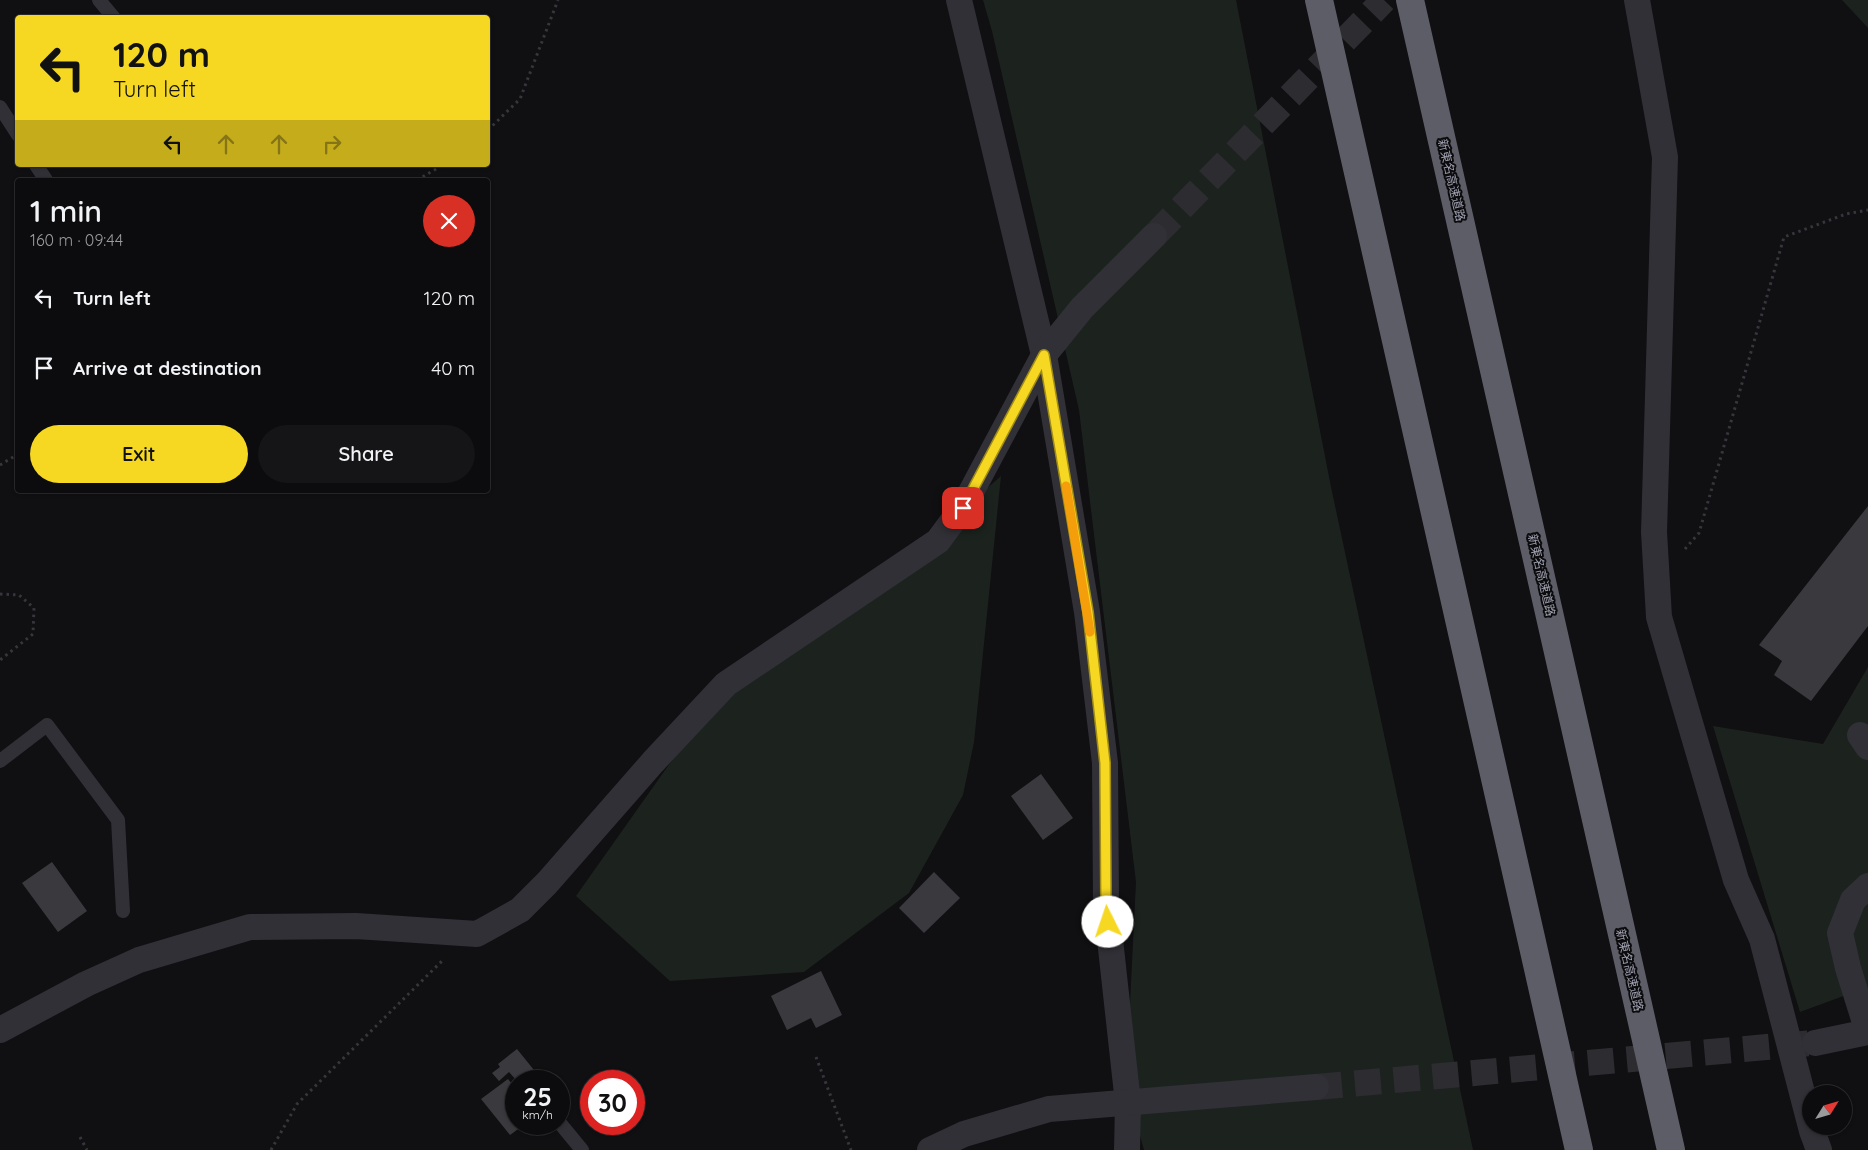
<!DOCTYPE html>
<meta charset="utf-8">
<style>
:root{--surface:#0c0b0d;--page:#151416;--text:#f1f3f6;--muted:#9a9b9d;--line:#2c2b2e;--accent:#f6d822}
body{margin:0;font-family:Quicksand,"Noto Sans JP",sans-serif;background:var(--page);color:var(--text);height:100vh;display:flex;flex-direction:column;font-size:19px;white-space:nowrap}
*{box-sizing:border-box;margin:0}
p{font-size:16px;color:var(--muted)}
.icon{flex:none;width:28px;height:28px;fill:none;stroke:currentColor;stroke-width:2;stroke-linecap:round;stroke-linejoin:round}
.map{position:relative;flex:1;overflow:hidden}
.drawer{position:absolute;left:15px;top:178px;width:475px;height:315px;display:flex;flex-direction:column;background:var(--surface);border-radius:5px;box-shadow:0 1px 4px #0004,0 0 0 1px var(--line)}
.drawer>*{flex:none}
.top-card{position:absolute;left:15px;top:15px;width:475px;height:152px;border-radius:5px;box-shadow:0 1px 4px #0004,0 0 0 1px var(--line);background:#f6d822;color:#111;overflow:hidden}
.needle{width:32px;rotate:53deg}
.fabs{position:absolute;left:1802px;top:1085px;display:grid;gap:10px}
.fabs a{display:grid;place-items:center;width:50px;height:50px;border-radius:50%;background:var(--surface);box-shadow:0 1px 4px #0004,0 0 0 1px var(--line);font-size:25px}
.speed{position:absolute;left:505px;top:1070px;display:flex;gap:10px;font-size:25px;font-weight:700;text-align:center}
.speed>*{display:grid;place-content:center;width:65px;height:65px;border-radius:50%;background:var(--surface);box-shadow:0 1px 4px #0004,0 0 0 1px var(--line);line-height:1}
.speed small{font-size:12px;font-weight:400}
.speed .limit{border:8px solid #d22;background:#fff;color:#111}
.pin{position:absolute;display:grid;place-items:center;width:42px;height:42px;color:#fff;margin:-21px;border-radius:10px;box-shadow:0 2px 8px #0006}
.me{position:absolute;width:55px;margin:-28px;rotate:356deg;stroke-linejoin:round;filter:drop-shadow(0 0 4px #0008)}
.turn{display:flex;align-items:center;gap:18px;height:105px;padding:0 15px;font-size:22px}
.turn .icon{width:65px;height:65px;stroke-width:2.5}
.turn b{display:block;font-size:35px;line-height:42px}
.lanes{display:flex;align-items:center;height:48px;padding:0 15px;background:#0003;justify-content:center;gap:25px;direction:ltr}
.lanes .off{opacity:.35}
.round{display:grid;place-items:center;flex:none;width:52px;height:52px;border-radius:26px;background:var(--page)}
.head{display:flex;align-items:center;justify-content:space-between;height:85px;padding:0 15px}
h1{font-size:30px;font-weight:600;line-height:38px}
.button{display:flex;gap:10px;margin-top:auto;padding:10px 15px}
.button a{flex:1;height:58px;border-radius:30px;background:var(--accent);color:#111;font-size:20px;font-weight:600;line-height:58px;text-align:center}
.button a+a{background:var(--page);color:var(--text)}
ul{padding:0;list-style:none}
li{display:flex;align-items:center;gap:15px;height:70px;padding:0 15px}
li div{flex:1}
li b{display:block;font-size:19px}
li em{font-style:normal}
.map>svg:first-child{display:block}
.green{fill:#1c231e}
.building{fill:#3a393e}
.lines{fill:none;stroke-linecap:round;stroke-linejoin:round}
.street-tunnel{stroke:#2d2c31;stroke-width:26;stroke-dasharray:26 13;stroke-linecap:butt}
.path{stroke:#36373d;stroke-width:3;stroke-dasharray:2.5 4;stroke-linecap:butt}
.lane{stroke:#303036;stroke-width:14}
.street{stroke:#303036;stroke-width:26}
.highway{stroke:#5c5d67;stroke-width:28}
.route-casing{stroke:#a08c16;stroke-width:12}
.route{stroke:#f6d822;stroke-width:9}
.slow{stroke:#f59e0b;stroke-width:9}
.labels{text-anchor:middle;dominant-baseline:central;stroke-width:4;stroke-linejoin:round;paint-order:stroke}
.street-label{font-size:12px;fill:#a0a2b2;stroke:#0b0a0c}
</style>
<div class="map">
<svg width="1868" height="1150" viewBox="0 0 1868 1150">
<rect width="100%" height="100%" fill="#100f11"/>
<g class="green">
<polygon points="983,0 1236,0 1331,487 1473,1150 1144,1150 1126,1085 1136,882 1079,410 992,31"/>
<polygon points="1842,0 1868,0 1868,28"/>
<polygon points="1001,476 974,742 963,795 909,893 804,972 670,981 576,896 726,684 889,575"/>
<polygon points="1868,667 1868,987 1800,1012 1713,726 1823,744"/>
</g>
<g class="building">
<polygon points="1868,506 1868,626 1811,701 1774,675 1782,661 1759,645"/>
<polygon points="1041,774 1073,818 1043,840 1011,796"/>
<polygon points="52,862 87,911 58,932 22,883"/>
<polygon points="934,872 960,898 924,933 899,908"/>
<polygon points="821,971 842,1015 816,1028 811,1018 787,1030 771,996"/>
<polygon points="517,1049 542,1080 541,1081 517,1081 509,1072 499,1081 492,1073 500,1067 498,1064"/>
<polygon points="508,1079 516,1089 516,1124 525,1124 510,1135 481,1099"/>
</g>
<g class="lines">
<g class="street-tunnel">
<polyline points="1154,236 1384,0"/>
<polyline points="1316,1087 1812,1043"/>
</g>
<g class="path">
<polyline points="488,130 520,99 558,0"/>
<polyline points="417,180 443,165"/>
<polyline points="0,465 18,454"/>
<polyline points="1685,549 1699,533 1784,237 1846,214 1868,210"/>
<polyline points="0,594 19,595 34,608 33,634 0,660"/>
<polyline points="816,1057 851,1150"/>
<polyline points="80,1137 87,1150"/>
<polyline points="271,1150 297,1104 442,961"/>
</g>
<g class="lane">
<polyline points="99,0 114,18"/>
<polyline points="0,107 18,135"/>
<polyline points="36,165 46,180"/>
<polyline points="0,761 47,725 118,820 123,911"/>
<polyline points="559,1122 582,1150"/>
</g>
<g class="street">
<polyline points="959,0 1044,355 1087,612 1105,763 1106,903 1128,1103 1127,1150"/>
<polyline points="1637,0 1665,157 1654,532 1659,617 1736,880 1762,939 1812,1131 1819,1150"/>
<polyline points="1860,735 1868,747"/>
<polyline points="0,1030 86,984 139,960 250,927 356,926 477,934 520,910 547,883 653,762 726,684 938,541 963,507 1044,355 1082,308 1154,236"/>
<polyline points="1868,1032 1848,968 1840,933 1853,900 1868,886"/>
<polyline points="1815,1043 1868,1032"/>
<polyline points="930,1150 964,1134 1049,1109 1316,1087"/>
</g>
<g class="highway">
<polyline points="1319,0 1579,1150"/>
<polyline points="1410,0 1671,1150"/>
</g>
</g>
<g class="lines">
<g class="route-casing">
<polyline id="route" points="963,508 1044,355 1088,612 1105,763 1106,904 1108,922"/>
</g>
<use href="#route" class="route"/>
<polyline class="slow" points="1066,486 1090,632"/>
</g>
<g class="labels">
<g class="street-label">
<text transform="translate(1452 180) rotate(77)">新東名高速道路</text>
<text transform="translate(1542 575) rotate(77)">新東名高速道路</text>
<text transform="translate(1630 970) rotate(77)">新東名高速道路</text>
</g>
</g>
</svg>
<div class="fabs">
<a><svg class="needle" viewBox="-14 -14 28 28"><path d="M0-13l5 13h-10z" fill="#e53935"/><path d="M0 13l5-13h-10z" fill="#9a9b9d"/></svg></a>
</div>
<div class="speed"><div>25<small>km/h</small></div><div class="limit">30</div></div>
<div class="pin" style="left:963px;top:508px;background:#d93025"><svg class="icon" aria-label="arrive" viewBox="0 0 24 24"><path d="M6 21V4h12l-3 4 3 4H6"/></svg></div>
<svg class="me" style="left:1108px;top:922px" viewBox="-20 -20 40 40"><circle r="19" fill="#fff"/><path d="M0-13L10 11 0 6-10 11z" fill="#f6d822"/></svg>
<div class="top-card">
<div class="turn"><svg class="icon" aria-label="left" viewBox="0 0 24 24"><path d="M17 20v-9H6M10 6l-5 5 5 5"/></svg><div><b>120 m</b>Turn left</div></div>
<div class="lanes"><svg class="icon" aria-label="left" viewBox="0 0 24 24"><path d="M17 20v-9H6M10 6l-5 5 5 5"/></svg><svg class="icon off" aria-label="ahead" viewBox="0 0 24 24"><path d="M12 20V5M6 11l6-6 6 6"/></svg><svg class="icon off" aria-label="ahead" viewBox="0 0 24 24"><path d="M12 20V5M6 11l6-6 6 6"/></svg><svg class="icon off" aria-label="right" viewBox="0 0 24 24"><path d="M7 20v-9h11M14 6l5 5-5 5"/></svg></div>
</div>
<section class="drawer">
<div class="head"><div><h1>1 min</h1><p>160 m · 09:44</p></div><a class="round" style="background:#d93025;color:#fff"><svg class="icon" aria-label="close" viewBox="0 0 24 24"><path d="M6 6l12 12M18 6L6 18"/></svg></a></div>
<ul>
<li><svg class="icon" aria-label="left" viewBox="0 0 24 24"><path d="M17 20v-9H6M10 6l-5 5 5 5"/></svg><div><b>Turn left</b></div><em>120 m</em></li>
<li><svg class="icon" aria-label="arrive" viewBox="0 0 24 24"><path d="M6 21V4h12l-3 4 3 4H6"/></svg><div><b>Arrive at destination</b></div><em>40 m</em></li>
</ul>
<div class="button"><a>Exit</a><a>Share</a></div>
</section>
</div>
